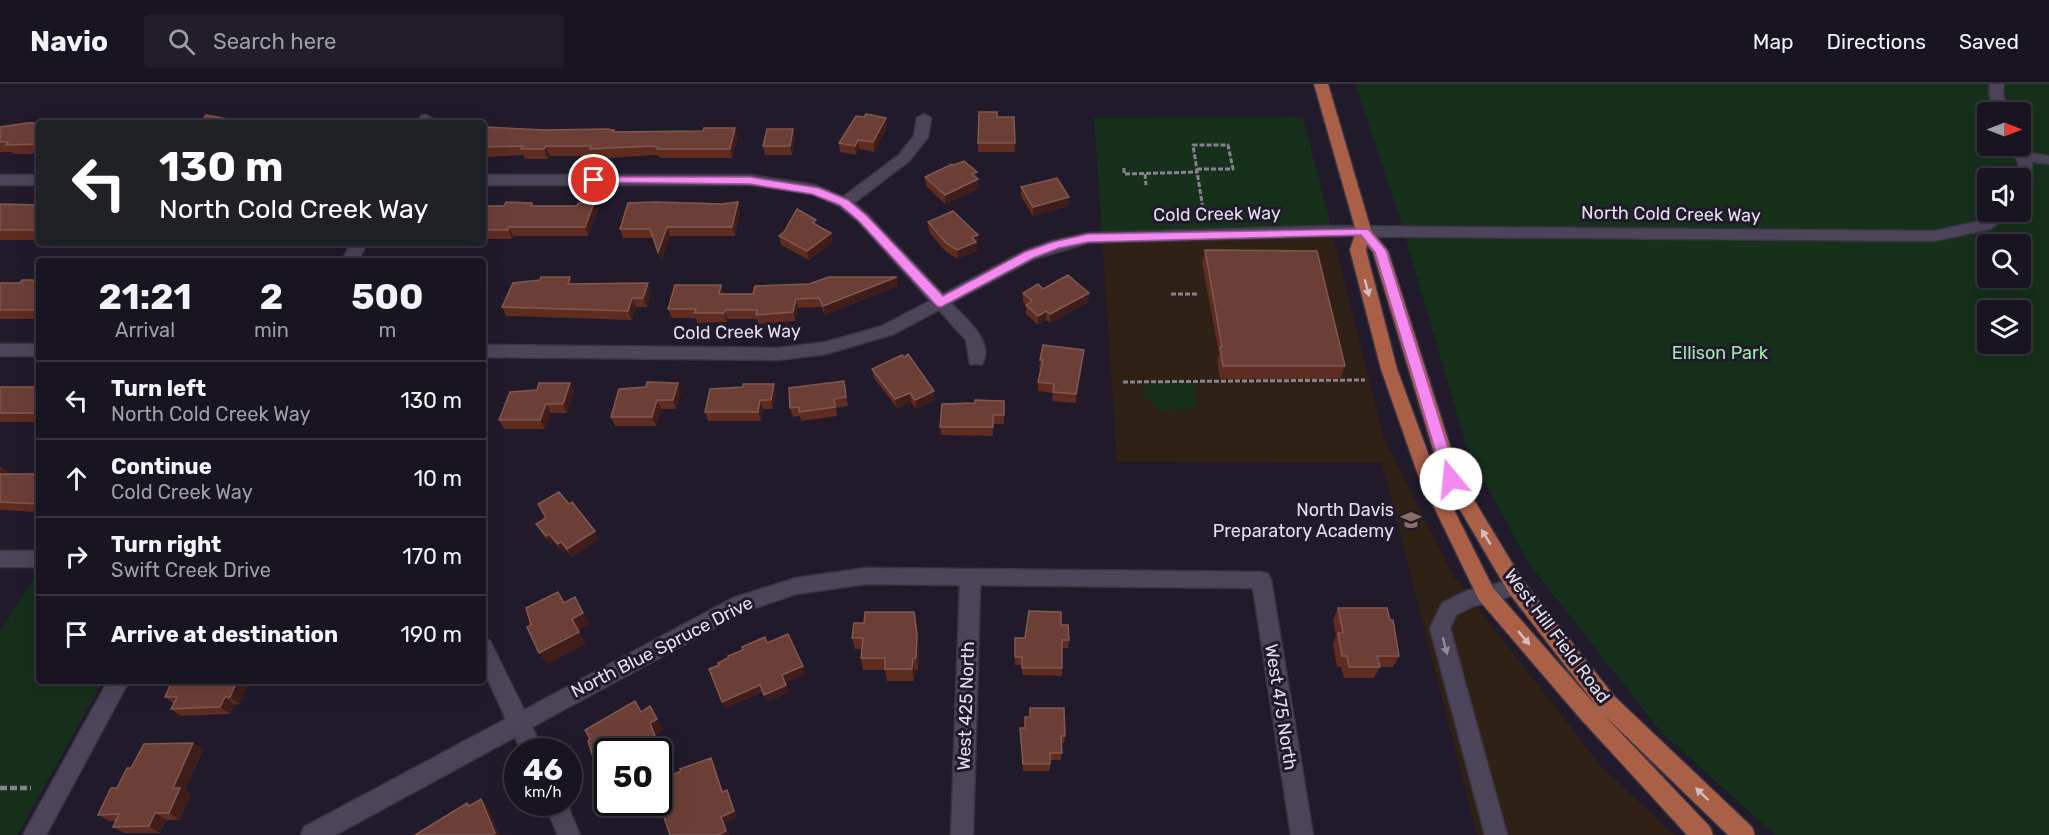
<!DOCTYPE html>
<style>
:root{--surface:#181420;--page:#211d29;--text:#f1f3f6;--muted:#9f9ea5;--line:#36333e}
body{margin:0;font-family:Rubik,sans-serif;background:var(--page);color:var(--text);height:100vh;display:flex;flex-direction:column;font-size:22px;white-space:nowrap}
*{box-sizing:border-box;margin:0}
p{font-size:20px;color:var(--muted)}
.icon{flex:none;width:33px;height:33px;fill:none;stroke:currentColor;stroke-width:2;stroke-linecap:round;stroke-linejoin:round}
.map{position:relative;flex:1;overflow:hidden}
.details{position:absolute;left:36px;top:174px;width:450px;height:426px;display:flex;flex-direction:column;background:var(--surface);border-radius:6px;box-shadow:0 6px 24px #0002,0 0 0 2px var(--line)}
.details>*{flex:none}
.guide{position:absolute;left:36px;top:36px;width:450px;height:126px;border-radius:6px;box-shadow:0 6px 24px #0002,0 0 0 2px var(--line);background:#202124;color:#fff;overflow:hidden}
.needle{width:39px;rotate:90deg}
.tools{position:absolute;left:1977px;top:18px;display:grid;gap:12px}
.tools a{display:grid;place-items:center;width:54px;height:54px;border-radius:6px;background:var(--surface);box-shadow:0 6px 24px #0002,0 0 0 2px var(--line);font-size:30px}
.speed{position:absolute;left:504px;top:654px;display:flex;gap:12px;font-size:30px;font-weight:700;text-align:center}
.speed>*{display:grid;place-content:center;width:78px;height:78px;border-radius:50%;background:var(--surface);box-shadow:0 6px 24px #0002,0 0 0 2px var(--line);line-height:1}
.speed small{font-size:15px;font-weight:400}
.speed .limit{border:3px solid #111;border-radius:9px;background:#fff;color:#111}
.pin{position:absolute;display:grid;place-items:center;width:51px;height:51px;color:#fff;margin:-26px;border:3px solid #fff;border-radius:50%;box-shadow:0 2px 6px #0007}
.me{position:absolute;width:66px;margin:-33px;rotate:343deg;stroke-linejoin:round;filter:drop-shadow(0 0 4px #0008)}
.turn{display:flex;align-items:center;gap:21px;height:126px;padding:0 24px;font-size:27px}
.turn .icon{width:78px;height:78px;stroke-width:2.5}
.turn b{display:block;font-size:42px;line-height:51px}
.eta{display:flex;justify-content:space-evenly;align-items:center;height:102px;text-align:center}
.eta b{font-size:36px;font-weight:700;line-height:42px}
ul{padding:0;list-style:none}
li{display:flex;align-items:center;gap:18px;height:78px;padding:0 24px;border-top:2px solid var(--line)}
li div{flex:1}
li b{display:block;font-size:22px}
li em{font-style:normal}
header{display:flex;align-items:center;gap:36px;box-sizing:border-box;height:84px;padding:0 30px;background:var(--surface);border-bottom:2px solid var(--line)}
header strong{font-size:28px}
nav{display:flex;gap:33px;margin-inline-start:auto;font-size:21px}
.search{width:420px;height:54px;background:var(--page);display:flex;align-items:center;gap:15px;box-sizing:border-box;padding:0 21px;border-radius:6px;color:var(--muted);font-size:22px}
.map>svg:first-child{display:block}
.education{fill:#2f2115}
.green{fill:#16301b;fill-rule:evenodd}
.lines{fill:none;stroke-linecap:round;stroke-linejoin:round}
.minor-casing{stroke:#3a3542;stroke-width:3}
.major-casing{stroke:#3a3542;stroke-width:3}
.path-far1{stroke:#86818f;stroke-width:3;stroke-dasharray:5 2;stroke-linecap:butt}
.path{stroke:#86818f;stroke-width:4.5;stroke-dasharray:7 3;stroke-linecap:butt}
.minor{fill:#4c4559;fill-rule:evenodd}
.major{fill:#aa5f47;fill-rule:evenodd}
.wall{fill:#5e2c20}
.shaded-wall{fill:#3f1d1b}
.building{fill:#6c3f36;stroke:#7f5852;stroke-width:1.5}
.oneway{fill:#d4bec1}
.oneway2{fill:#908a9a}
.route{fill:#f489f0;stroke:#9f599c;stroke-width:1.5}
.labels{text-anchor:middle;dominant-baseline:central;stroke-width:6;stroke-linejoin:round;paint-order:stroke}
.street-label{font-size:18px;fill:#e2deea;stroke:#201a2b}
.park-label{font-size:18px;fill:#a0e9aa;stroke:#201a2b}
.poi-label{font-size:18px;fill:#e2deea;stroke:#201a2b;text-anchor:end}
</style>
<header>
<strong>Navio</strong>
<div class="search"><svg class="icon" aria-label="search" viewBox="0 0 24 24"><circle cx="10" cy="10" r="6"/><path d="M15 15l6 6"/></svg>Search here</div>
<nav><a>Map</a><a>Directions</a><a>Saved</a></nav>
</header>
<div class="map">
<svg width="2049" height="751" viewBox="0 0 2049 751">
<rect width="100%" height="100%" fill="#201a2b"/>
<polygon class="education" points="1332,147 1384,354 1454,493 1601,682 1674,751 1477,751 1382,379 1117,378 1102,153"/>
<g class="green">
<path d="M1355,0H2049V751H1775L1662,649L1529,480L1467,364L1400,135ZM1988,28H2020V62H1988ZM1988,94H2020V128H1988ZM1988,160H2020V194H1988ZM1988,226H2020V260H1988Z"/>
<polygon points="1303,33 1332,147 1102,153 1094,34"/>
<polygon points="1145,299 1194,299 1197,324 1160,327 1144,312"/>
<polygon points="39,487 39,597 103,597 17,751 0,751 0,547"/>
</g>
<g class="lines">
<g class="minor-casing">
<g id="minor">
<polygon points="1990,0 2004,0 2003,10 2008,28 1995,28 1989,10"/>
<path d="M924,30L931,34L928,53L909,77L854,119L868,131L943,210L1024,167L1052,157L1088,149L1329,142L1934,147L1981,137L1997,128H2014L1990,145L1934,157L1329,152L1088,159L1034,175L951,219C965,234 995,257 982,280H970L966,256L939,226L894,250L826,270L778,276L483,273V261L778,264L826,258L882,242L930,217L858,137L839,122L812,110L750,101H483V91H750L815,101L843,113L899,71L914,52L917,34Z"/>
<polygon points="426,31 433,35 431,39 417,39 421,32"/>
<polygon points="2020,58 2025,59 2030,69 2049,72 2049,80 2032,78 2032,97 2025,112 2020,114 2020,94 2018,94 2018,80 2013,62 2020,62"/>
<rect x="0" y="91" width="39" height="10"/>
<polygon points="351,159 367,159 358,177 342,177"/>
<rect x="0" y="260" width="39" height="12"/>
<rect x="0" y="467" width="39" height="16"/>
<polygon points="866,484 1261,488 1268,490 1271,496 1313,751 1291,751 1253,504 980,501 973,751 951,751 960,501 866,500 796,510 746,527 532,643 544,668 522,668 515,653 335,751 301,751 304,743 506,635 483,585 483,554 490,557 524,626 733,514 796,494"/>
<polygon points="1516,495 1523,497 1526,503 1523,509 1471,523 1456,531 1450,544 1507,751 1485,751 1430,544 1442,519 1466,507"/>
<polygon points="108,597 129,597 46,751 23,751"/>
<polygon points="544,718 566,718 580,751 558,751"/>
</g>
</g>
<g class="major-casing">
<path id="major" d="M1314,0H1328L1371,146L1388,167L1460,393L1523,497L1614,612L1752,743L1755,751H1728L1603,630L1710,743L1713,751H1687L1579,633L1479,516L1417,388L1381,285L1350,166L1356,147ZM1367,161L1373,168L1442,395L1509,509L1598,624L1493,504L1435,388L1397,285L1366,166Z"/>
</g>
<g class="path-far1">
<polyline points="1124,84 1124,90 1197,88"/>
<polyline points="1197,85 1233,85 1228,61 1193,61 1204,132"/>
<polyline points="1145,90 1146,101"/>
<polyline points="1171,210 1198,210"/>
<polyline points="1123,298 1365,296"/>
</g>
<polyline class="path" points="0,704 31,704"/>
<use href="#minor" class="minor"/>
<use href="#major" class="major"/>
</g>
<g class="wall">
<polygon points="864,33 886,34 887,43 874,68 859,65 856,71 840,68 839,59"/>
<polygon points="997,33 1014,33 1015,68 978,68 978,59"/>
<polygon points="39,39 39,70 14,70 11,68 0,68 0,43"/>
<polygon points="483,43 615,48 738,53 732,74 660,74 659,72 655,71 593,75 592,72 550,72 548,75 525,75 523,71 483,73"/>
<polygon points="793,45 795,54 792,71 765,71 763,62"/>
<polygon points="954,81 977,88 978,105 945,120 926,102 925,93"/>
<polygon points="1021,103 1069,122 1033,132 1021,112"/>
<polygon points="738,118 740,128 735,152 670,152 661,177 653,154 623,154 620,145 722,120"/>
<polygon points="532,119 533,122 577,122 594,119 598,128 588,152 513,152 512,155 483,155 483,122 504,122"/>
<polygon points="0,120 39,121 39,156 0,156"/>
<polygon points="928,138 978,151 978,160 976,161 977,167 958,175 946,168 929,148"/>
<polygon points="817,141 831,149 832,159 809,176 781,161 779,152"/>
<polygon points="1205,166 1345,282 1340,295 1220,295 1217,276 1219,269 1202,179"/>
<polygon points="39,196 39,235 0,235 0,199 20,199"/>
<polygon points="573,200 651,209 647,223 636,223 632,236 506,232 502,223"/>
<polygon points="721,201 724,210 753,210 898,202 825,231 821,223 798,224 795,237 758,240 757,235 727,235 727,238 697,239 696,234 672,234 668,225"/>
<polygon points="1043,205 1089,209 1088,218 1050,239 1046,236 1038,241 1026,230 1026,221 1023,218 1023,209"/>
<polygon points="1084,266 1083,275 1076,319 1052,317 1053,309 1038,307 1038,298 1041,285 1039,285 1040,276"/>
<polygon points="872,285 935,316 916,325 911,318 897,324 874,294"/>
<polygon points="844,297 848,322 836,324 837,332 801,337 800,332 793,333 790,324"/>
<polygon points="570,299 574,308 567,329 551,329 545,345 504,345 499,336 537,306"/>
<rect x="0" y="303" width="39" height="35"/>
<polygon points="619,305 681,308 676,325 661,325 656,342 615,342 611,333"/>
<polygon points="776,309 773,325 763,325 761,337 708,337 705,328"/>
<polygon points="1004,317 1004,340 993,340 993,352 941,351 940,343 975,319"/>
<polygon points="0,383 11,390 39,390 39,428 0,426"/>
<polygon points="536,440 599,455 572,473 566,466 563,468 554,458 551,460 541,448"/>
<polygon points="1338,524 1399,572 1393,583 1380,583 1374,594 1344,594 1341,583 1337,583 1333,560 1336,552 1333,536"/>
<polygon points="854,539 919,561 918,586 915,586 914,597 887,597 885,586 863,586 861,574 861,565 855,565 852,554"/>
<polygon points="1061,541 1069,556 1068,564 1062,564 1062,592 1022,591 1022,581 1015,581 1015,554 1025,554"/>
<polygon points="172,597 244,597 248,600 239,620 234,621 230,630 181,632 171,625 174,620 165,613"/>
<polygon points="1020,644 1065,652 1064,659 1062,659 1061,676 1050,676 1050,687 1023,687"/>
<polygon points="193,659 203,666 185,706 191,710 180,736 166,736 160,749 125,749 113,743 116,737 109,737 98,731 131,684"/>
</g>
<g class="shaded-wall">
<polygon points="886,34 887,43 874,68 873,58"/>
<polygon points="735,44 738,53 732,74 730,65"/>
<polygon points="793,45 795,54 792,71 790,62"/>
<polygon points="858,56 859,65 856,71 855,62"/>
<polygon points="546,62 550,72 548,75 544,65"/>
<polygon points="977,88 978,105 945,120 945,111 972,90"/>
<polygon points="1069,113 1069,122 1033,132 1033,123"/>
<polygon points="738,118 740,128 735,152 732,143"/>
<polygon points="594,119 598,128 588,152 585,143"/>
<polygon points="509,143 513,152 512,155 508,146"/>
<polygon points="667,143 670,152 661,177 658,168"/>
<polygon points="831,149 832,159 809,176 807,167"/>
<polygon points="978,151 978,160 976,161 977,167 958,175 957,166 972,153"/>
<polygon points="570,193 574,202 568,200"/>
<polygon points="897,193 898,202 825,231 823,222"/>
<polygon points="648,199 651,209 647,223 643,214"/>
<polygon points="721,201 724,210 719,210"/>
<polygon points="1089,209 1088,218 1050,239 1050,230"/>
<polygon points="632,214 636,223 632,236 628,227"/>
<polygon points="796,215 798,224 795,237 793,228"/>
<polygon points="725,226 727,235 727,238 724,229"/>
<polygon points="1046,227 1046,236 1038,241 1038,232"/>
<polygon points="1084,266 1083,275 1076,319 1076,310"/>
<polygon points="570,299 574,308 567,329 563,320"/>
<polygon points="678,299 681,308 676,325 673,316"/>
<polygon points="774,300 776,309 773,325 771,316"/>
<polygon points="934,307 935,316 916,325 915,316"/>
<polygon points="910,309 911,318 897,324 895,315"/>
<polygon points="657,316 661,325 656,342 652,333"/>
<polygon points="760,316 763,325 761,337 758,328"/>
<polygon points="546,320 551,329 545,345 540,336"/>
<polygon points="3,383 13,392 0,392 0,387"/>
<polygon points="595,447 599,455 572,473 567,465"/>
<polygon points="549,450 554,458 551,460 546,452"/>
<polygon points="561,458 566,466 563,468 558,460"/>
<polygon points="575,513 590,540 579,546 586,560 548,580 539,569"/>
<polygon points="917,550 919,561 918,586 916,574"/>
<polygon points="913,574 915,586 914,597 912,585"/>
<polygon points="803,582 805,590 785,599 782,591"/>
<polygon points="237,597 244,597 248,600 239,620 230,613"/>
<polygon points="760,601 763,608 725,625 722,618"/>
<polygon points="786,601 789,608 767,618 764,611"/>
<polygon points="225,613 234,621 230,630 220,623"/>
<polygon points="650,622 664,646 657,650 664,670 658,673 658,668 644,668"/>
<polygon points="193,659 203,666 185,706 191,710 180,736 169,729 173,704"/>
<polygon points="711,674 715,681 726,714 722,708"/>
<polygon points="608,689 608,698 603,692"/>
<polygon points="727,706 730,712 737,734 725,739 729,751 718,751"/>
<polygon points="481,715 487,722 500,751 492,751"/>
<polygon points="155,729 166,736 160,749 149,742"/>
</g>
<g class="building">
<polygon points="979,28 997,28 997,33 1014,33 1015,59 978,59"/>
<polygon points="866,30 886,34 873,58 858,56 855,62 839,59 856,32 864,33"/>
<polygon points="206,31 233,36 231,39 201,39"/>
<polygon points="365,36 381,36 380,39 364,39"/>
<polygon points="27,39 39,39 39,60 6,61 8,58 0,58 0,43"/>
<polygon points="483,43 545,46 607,45 614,46 613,48 703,47 704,44 735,44 730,65 657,65 658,63 652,62 590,65 591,62 546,62 544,65 521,65 523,62 483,63"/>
<polygon points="767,45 793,45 790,62 763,62"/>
<polygon points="964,77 977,88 972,90 978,95 945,111 925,93 952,80 954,81"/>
<polygon points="1057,94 1069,113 1033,123 1021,103"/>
<polygon points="506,118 532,119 531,122 577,122 578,119 594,119 585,143 509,143 508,146 483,146 483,122 504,122"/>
<polygon points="656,118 722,120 738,118 732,143 667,143 658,168 650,145 620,145 628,119"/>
<polygon points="0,120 39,121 39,146 0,146"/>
<polygon points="797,125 816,136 813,139 831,149 807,167 779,152 784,148"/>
<polygon points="953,127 978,151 972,153 976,158 957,166 946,159 928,138"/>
<polygon points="1205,166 1317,167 1345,282 1223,282 1220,263 1222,263"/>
<polygon points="1068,191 1089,209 1050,230 1046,227 1038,232 1026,221 1032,217 1023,209 1038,200 1043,205"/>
<polygon points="541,193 570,193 568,200 648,199 643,214 632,214 628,227 502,223 513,199 540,196"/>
<polygon points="829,193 897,193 823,222 819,214 796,215 793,228 756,231 757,226 725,226 724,229 694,229 696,225 668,225 675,201 721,201 719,210 753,210 755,202 809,200"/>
<polygon points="22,196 39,196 39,226 0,226 0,199 20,199"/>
<polygon points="1043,261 1084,266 1076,310 1053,308 1054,300 1038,298 1043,276 1040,276"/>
<polygon points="908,270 934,307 915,316 910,309 895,315 872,285 902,271 904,273"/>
<polygon points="844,297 846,313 834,315 835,323 799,328 799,323 790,324 789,304"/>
<polygon points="647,298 678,299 673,316 657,316 652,333 611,333 619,305 646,303"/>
<polygon points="539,299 570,299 563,320 546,320 540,336 499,336 510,308 537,306"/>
<polygon points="743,300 774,300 771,316 760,316 758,328 705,328 710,305 743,303"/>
<rect x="0" y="303" width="39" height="26"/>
<polygon points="975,316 1004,317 1004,331 993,331 993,343 940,343 942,320 975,319"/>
<polygon points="0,390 39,390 39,424 35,424 38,420 0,418"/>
<polygon points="559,408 569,420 572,418 595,447 567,465 561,458 558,460 549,450 546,452 536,440 546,434 538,420"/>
<polygon points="558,508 564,519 575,513 583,529 572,535 579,548 539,569 527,543 531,541 526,524"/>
<polygon points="1338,524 1387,524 1390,536 1393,536 1399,572 1377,572 1380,583 1349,583 1347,572 1342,572 1338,549 1343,549"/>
<polygon points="1029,527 1061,528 1061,541 1068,541 1069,556 1062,556 1062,584 1022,584 1022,573 1015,573 1015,554 1025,554"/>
<polygon points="865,528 914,528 917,550 916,574 913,574 912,585 885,585 885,574 861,574 863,554 852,554 854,539 864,539"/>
<polygon points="788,550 803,582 782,591 786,601 764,611 760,601 722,618 709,585 719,581 718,579 728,574 728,572 743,566 742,563 765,553 767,559"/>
<polygon points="172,597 237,597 230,613 225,613 220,623 171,625 177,613 165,613"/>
<polygon points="635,617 641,628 650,622 657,635 650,639 658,660 644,668 608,668 608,689 603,692 592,670 588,657 590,655 585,646"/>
<polygon points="1030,624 1064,624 1065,652 1061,652 1062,669 1050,669 1050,680 1023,680 1020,644 1025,644 1025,633 1030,633"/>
<polygon points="193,659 173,704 180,704 169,729 155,729 149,742 113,743 119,730 98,731 111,704 117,704 127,684 131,684 144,660"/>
<polygon points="711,674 722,708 727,706 734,727 721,733 726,747 718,751 670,751 658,715 658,697 681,687 680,685"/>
<polygon points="481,715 495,749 492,751 415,751 467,719 469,722"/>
</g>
<defs><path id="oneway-solid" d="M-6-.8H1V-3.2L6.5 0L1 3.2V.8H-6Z" transform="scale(1.5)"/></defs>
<g class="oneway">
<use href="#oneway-solid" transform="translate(1367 204) rotate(75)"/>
<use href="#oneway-solid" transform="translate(1486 453) rotate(-121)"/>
<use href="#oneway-solid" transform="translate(1524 554) rotate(50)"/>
<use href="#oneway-solid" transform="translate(1702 710) rotate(-136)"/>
</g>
<use class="oneway2" href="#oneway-solid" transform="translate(1445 562) rotate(75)"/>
<polygon class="route" points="594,93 750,93 819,104 848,116 867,132 943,212 1025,168 1053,158 1088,150 1368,145 1386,166 1458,395 1451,401 1444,395 1375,168 1361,151 1088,158 1059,164 1033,174 941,223 937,222 859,137 840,121 812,110 750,100 590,98 589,96"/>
<defs>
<g id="school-bare" transform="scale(1.62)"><path d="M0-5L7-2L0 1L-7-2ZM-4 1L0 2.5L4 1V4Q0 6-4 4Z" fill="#8d6e63" stroke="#201a2b" stroke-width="2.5" paint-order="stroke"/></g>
</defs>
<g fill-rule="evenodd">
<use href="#school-bare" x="1411" y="436"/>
</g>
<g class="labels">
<g class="street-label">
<text transform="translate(1217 130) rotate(-1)">Cold Creek Way</text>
<text transform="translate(1671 130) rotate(1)">North Cold Creek Way</text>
<text transform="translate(737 248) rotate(-1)">Cold Creek Way</text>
<text transform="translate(1557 552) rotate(53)">West Hill Field Road</text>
<text transform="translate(662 563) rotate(-27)">North Blue Spruce Drive</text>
<text transform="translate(966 622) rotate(-88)">West 425 North</text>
<text transform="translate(1281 623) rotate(81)">West 475 North</text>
</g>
<g class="park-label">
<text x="1720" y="269">Ellison Park</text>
</g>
<g class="poi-label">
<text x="1394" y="426">North Davis<tspan x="1394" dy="21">Preparatory Academy</tspan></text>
</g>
</g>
</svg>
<div class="tools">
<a><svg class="needle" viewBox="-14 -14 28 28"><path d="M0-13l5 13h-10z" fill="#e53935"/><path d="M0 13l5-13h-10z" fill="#9f9ea5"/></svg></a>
<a><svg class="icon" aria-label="sound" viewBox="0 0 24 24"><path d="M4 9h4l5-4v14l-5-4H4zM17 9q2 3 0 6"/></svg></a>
<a><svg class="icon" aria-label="search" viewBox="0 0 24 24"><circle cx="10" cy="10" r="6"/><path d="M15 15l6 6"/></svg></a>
<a><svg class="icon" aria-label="layers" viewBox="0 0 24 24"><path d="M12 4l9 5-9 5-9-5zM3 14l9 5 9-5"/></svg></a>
</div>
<div class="speed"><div>46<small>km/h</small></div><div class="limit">50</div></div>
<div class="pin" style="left:594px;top:96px;background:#d93025"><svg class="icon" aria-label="arrive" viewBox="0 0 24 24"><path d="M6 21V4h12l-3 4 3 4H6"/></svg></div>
<svg class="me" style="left:1451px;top:395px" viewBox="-20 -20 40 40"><circle r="19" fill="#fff"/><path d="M0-13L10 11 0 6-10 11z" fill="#f489f0"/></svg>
<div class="guide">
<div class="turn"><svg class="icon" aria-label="left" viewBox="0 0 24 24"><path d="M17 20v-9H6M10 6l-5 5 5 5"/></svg><div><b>130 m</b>North Cold Creek Way</div></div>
</div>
<section class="details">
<div class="eta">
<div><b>21:21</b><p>Arrival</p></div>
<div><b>2</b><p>min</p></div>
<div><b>500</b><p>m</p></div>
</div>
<ul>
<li><svg class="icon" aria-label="left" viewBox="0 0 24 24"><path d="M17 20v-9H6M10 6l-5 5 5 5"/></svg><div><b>Turn left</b><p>North Cold Creek Way</p></div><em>130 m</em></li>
<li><svg class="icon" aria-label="ahead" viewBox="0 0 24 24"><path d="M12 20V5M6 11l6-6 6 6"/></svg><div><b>Continue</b><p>Cold Creek Way</p></div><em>10 m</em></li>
<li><svg class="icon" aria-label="right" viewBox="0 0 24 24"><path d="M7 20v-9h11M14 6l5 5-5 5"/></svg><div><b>Turn right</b><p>Swift Creek Drive</p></div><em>170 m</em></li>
<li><svg class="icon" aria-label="arrive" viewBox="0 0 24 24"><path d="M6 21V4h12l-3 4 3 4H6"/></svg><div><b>Arrive at destination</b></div><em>190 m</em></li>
</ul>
</section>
</div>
